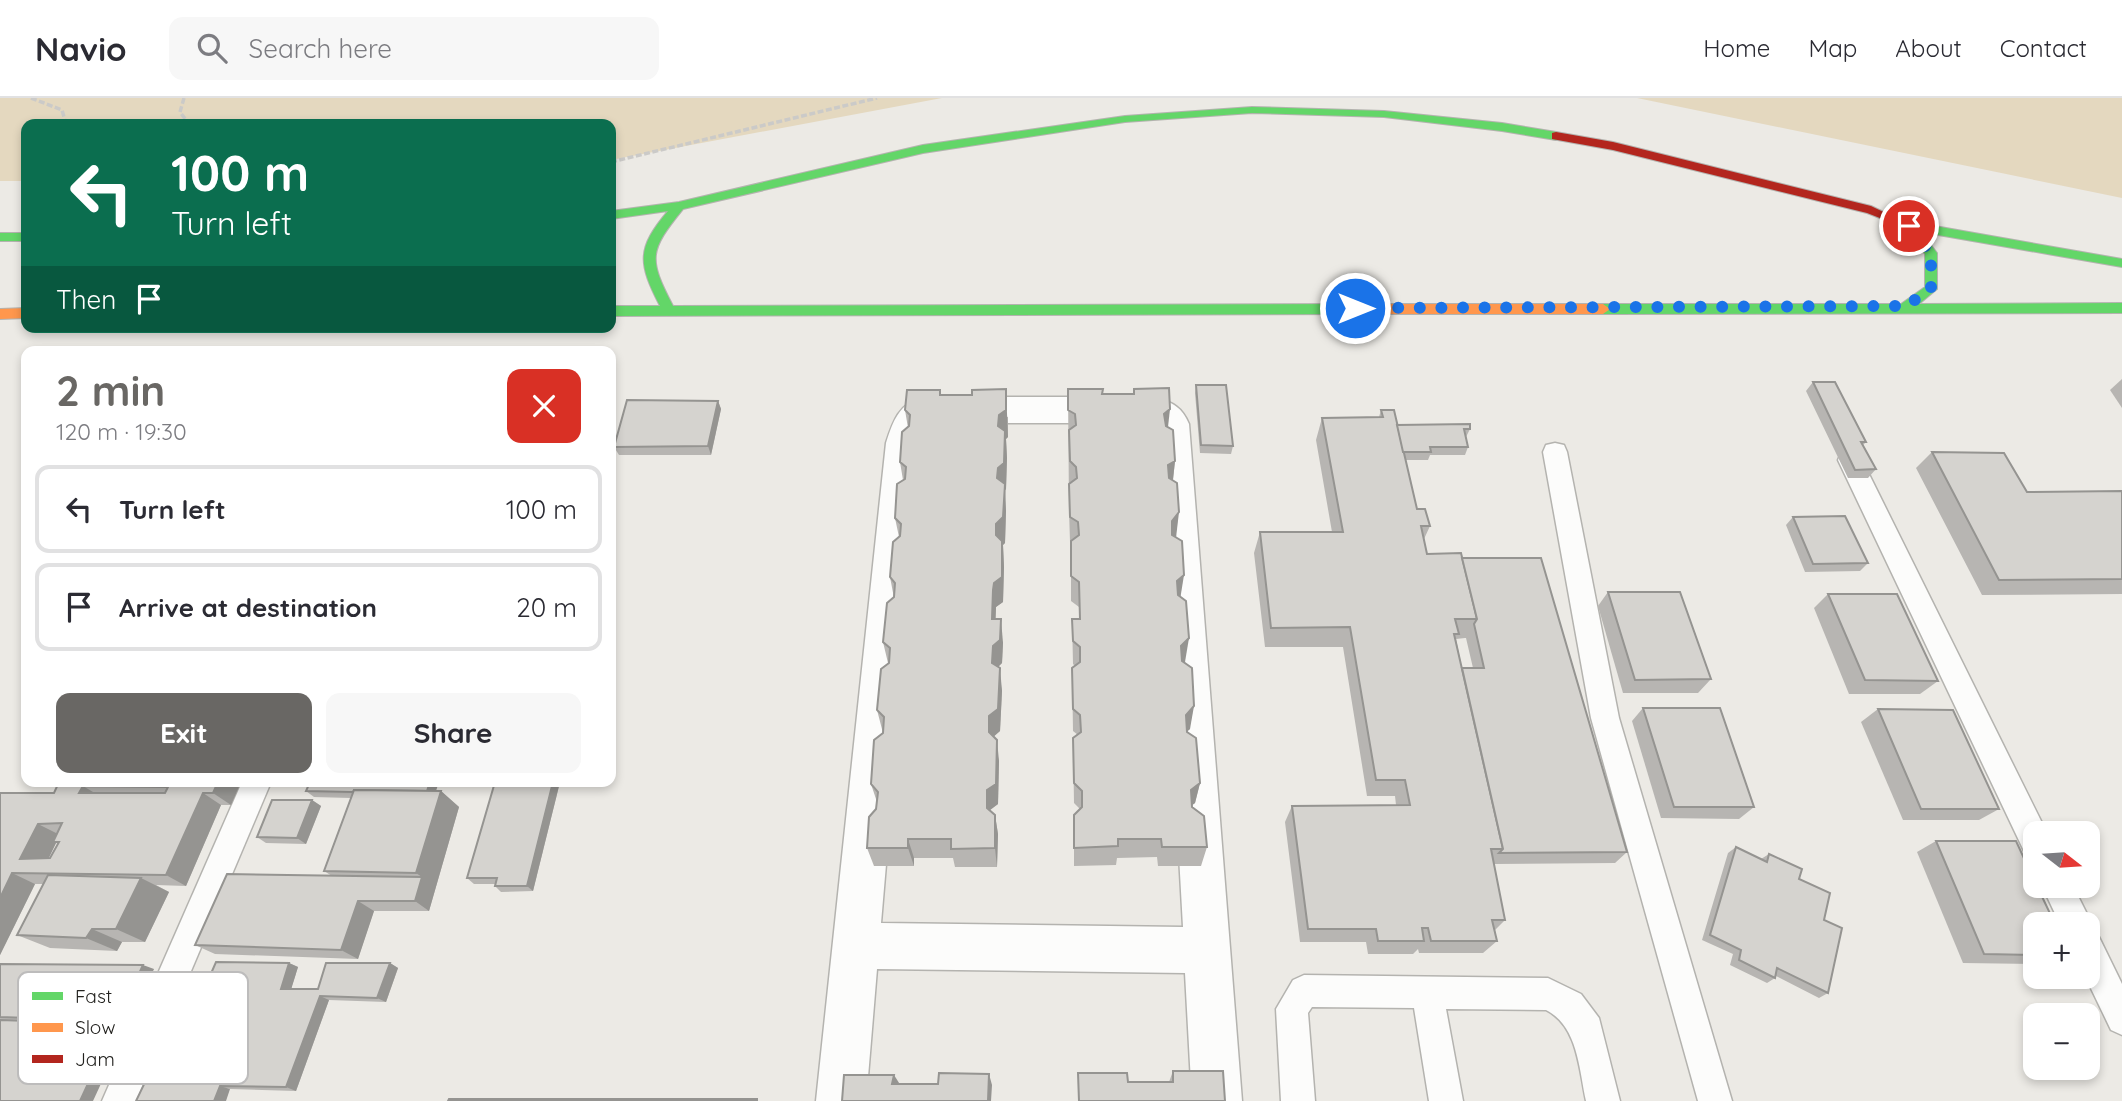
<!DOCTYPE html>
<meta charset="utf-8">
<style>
:root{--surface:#fff;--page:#f7f7f7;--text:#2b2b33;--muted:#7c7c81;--line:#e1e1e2;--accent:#696764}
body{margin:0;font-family:Quicksand,sans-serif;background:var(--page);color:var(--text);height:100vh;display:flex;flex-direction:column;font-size:26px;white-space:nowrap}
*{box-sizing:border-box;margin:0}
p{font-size:23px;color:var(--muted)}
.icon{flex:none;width:38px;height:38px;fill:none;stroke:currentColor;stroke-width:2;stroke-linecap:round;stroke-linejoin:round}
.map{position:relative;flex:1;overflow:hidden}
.drawer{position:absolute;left:21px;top:248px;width:595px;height:441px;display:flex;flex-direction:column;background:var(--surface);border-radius:14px;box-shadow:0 4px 10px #0003}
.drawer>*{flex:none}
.top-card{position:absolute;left:21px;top:21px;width:595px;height:214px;border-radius:14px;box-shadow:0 4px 10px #0003;background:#0b6e4f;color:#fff;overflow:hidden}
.needle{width:46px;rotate:107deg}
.tools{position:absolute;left:2023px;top:723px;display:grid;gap:14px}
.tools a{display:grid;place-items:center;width:77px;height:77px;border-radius:14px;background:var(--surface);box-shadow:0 4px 10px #0003;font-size:35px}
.pin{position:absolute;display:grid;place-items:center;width:60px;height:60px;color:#fff;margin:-30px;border:4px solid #fff;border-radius:50%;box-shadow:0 2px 7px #0007}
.me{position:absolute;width:77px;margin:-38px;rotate:90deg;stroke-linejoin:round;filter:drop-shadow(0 0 5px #0008)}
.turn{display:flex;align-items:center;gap:24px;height:147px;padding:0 35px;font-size:32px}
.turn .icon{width:91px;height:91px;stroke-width:2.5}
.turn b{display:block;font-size:49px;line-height:60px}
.then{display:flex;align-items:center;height:66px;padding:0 35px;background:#0003;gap:14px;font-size:26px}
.round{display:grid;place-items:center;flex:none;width:74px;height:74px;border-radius:14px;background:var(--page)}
.summary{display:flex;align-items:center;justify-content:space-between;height:119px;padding:0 35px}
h1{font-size:42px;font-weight:700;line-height:52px;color:var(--accent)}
.action{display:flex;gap:14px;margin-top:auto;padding:14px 35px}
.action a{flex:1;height:80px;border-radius:14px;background:var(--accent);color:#fff;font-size:28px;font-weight:700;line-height:80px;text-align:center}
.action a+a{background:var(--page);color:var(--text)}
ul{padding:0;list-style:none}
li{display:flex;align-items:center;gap:21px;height:88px;margin:0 14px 10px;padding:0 21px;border:4px solid var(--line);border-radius:14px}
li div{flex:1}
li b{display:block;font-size:26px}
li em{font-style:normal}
header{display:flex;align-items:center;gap:42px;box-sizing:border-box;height:98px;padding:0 35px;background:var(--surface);border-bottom:2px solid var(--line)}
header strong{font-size:33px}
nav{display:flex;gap:38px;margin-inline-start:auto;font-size:24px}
.search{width:490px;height:63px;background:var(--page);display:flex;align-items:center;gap:18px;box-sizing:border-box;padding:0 24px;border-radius:14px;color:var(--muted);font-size:26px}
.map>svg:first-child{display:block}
.green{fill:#e4d8bf}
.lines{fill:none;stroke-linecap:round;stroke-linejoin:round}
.lane-casing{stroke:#b4b3af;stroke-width:3}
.street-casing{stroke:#b4b3af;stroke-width:3}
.fast-casing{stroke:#b4b3af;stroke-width:2}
.slow-casing{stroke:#b4b3af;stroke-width:2}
.jam-casing{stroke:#b4b3af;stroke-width:2}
.path{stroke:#cbcac8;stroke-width:3.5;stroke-dasharray:6 2.5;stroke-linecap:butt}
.lane{fill:#fcfcfb;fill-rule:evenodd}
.street{fill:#fcfcfb;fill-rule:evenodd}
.fast{fill:#63d668;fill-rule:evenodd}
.slow{fill:#ff974d;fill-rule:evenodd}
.jam{fill:#b3261e;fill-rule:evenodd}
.wall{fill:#b7b5b2;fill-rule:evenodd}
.shaded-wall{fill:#959491}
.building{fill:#d5d3cf;stroke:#959491;stroke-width:2;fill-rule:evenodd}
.route{stroke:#1a73e8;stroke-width:12;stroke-dasharray:0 21.6}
.key{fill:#fff;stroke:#bdbcbc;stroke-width:2}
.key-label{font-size:19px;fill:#22211e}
</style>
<header>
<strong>Navio</strong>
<div class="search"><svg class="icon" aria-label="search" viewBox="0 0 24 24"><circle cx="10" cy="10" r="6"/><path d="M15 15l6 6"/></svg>Search here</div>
<nav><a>Home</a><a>Map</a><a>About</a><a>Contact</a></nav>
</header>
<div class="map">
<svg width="2122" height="1003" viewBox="0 0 2122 1003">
<rect width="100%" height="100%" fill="#eceae5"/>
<g class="green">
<polygon points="0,0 942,0 611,62 611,26 26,26 26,83 0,83"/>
<polygon points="1637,0 2122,0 2122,100"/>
</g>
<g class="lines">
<g class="lane-casing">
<g id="lane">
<polygon points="1555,345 1564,347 1567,354 1619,620 1732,1003 1698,1003 1591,620 1543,354 1546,347"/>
<polygon points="1850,353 1859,355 1862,362 2046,733 2046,735 2035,735 2035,757 2024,753 1838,362 1841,355"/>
<polygon points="242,684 271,684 136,1003 102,1003"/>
<polygon points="2042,788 2073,788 2092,826 2088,834 2099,839 2122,886 2122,937 2111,932 2085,878 2088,878 2088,826 2060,826"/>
<path d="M1304,877L1548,880L1581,896L1599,920L1620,1003H1586C1579,971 1578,928 1546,912L1446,911L1463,1003H1429L1414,910L1312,909L1308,915L1315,1003H1281L1276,911L1293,882Z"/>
</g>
</g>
<g class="street-casing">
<path id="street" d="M922,299H1156C1173,305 1182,309 1189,326L1242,1003H1192L1185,875L877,871L866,1003H816L886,345C893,323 899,306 922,299ZM929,325H1151L1155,327L1183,829L881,825L922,345Z"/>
</g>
<g class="fast-casing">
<g id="fast">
<path d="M1252,9L1384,13L1502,25L1556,34L1562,38L1556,42L1502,33L1384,19L1252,15L1125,24L923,55L683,111C649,153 648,160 673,208L1367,206L1374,211L1367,216L611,218V208H660C638,165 636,151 668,113L611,121V113L679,104L923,47L1125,18Z"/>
<polygon points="1890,116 1912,124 2122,161 2122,169 1921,134 1937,155 1937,191 1919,206 2122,205 2122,215 1603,216 1596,211 1603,206 1901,206 1925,189 1925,156 1905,131 1886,123 1884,120"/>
<rect x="0" y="135" width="26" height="8"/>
</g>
</g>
<g class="slow-casing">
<g id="slow">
<polygon points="1367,206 1603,206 1610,211 1603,216 1367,216 1360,211"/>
<polygon points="26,210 26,220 0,221 0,211"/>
</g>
</g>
<g class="jam-casing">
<polygon id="jam" points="1556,34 1613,44 1871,108 1896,120 1890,124 1867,115 1613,52 1552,41 1552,35"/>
</g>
<g class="path">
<polyline points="31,0 62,12 66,26"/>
<polyline points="184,0 180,14 189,26"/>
<polyline points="611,64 877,0"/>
</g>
<use href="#lane" class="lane"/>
<use href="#street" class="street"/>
<use href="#fast" class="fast"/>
<use href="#slow" class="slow"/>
<use href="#jam" class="jam"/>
</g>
<g class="wall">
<polygon points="2122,281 2122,310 2110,292"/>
<polygon points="1813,284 1866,344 1863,347 1876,371 1868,380 1848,380 1806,293"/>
<polygon points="1196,287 1233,348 1231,356 1200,355 1195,295"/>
<polygon points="1068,291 1103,296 1133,296 1134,291 1168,329 1175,363 1173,382 1176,439 1190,631 1187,633 1200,685 1195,705 1192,707 1207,749 1201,768 1158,768 1157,759 1117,760 1116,767 1074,768 1074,717 1080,711 1074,705 1073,640 1078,637 1073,633 1072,570 1075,568 1073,566 1072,521 1079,521 1079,509 1071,503 1071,446 1070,444 1069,412"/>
<polygon points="940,292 941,297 1008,319 1008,339 1006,341 1007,360 1006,391 1005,392 1006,413 1005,445 1003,447 1004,469 1003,504 996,509 995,521 1003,545 1002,565 998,569 1002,593 1000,633 993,639 999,663 998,706 990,712 995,717 998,736 997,769 955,769 953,760 914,760 914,768 874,768 867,750 876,711 877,704 871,686 883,635 877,612 888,565 883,544 894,500 890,479 899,439 895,420 903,382 900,364 908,330 905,312"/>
<polygon points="718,303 721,311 711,357 619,357 614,349"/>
<path d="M1381,312L1397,327L1470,331L1466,339L1468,349L1465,357H1430L1428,362H1405L1417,411L1430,428L1424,441L1427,456L1462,460L1627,754L1615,765L1494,766L1505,822L1495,832L1497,843L1483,855H1419L1418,851L1413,856H1368L1366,844H1300L1285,724L1292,708L1396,707L1395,698H1367L1343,549H1265L1254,455L1260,434H1332L1316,342L1322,320L1379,319ZM1465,540H1466L1473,570H1462L1456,541Z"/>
<polygon points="1932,354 2027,394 2122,393 2122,496 1982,497 1916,370"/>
<polygon points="1793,419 1868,465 1860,473 1805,474 1786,427"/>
<polygon points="1608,494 1711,581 1698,595 1623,595 1598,508"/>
<polygon points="1828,496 1938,583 1920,596 1849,596 1814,510"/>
<polygon points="1643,610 1754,709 1739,721 1661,720 1632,623"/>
<polygon points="1878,611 1999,711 1979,722 1903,722 1861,624"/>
<path d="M59,684H241L231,707H221L186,788L156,787L169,794L145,844H122L117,853L50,850L17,837L44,786H35L0,857V695H54ZM56,745L58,746L50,760L48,761Z"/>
<polygon points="495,684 560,684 533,793 501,794 495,788 495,786 474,786 467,780"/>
<polygon points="306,693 441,693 459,709 429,813 374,813 358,861 215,856 195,847 332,778 324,773 351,700 314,699"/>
<polygon points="312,702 321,708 306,746 266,745 257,739"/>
<polygon points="1936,743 2035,826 2035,866 1963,865 1917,754"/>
<polygon points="1736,749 1761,761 1769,756 1799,781 1824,822 1828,895 1819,900 1776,878 1775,880 1767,885 1730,867 1733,856 1702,842 1728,755"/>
<polygon points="289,865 298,869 291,891 318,891 390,865 398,870 386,904 329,902 296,993 230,991 166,979"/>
<polygon points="0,866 154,871 0,1003"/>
<polygon points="1173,973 1225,1003 1078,1003 1078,975 1128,984 1169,984"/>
</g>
<g class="shaded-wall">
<polygon points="1006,291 1008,339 1006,341 1007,360 1006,391 1005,392 1006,413 1005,445 1003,447 1004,469 1003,504 996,509 995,545 992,521 996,437 999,317"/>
<polygon points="718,303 721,311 711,357 708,348"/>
<polygon points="1170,311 1167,338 1164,316"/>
<polygon points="1175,363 1172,390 1165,393 1168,367"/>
<polygon points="1179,414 1176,440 1168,449 1172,423"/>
<polygon points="1184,477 1180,502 1173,508 1177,483"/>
<polygon points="1001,521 1003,545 1002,565 995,572 992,565 993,548"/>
<polygon points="1189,540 1185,564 1177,572 1181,548"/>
<polygon points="1000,570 1002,593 1000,633 992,640 989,634 989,618"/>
<polygon points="1194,608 1190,631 1181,639 1186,617"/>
<polygon points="997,642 999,663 998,706 990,712 987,710 987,692"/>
<polygon points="218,684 241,684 231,707 213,695"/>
<polygon points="430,684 439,684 433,702 426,696"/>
<polygon points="553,684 560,684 533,793 527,788"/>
<polygon points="1200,685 1195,705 1186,712 1191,692"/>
<polygon points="83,688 103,700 79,695"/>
<polygon points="441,693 459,709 429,813 415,803 422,779 416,775"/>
<polygon points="203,695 221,707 186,788 166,777"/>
<polygon points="312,702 321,708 306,746 297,740"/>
<polygon points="995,717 998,736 997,769 995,750"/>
<polygon points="38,726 60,737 53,744 56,745 43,772 20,761"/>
<polygon points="908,741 914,760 914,768 908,750"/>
<polygon points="12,775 35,786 0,857 0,800"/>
<polygon points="141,780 169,794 145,844 116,831"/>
<polygon points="358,803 374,813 358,861 341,852"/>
<polygon points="92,831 122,844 117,853 86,840"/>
<polygon points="289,865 298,869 290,895 281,891"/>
<polygon points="390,865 398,870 386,904 377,900"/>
<polygon points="143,867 154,871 93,1003 80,1003"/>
<polygon points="320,898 329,902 296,993 286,989"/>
<polygon points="989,976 992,987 991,1003 988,1003"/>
<polygon points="894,977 901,988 892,986"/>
<polygon points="220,988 230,991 226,1003 214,1003"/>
</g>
<g class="building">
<polygon points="1813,284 1835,284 1866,344 1861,344 1876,371 1855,372"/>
<polygon points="1196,287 1226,287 1233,348 1201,347"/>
<polygon points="1169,290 1170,311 1164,316 1166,328 1173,332 1175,363 1168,367 1169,380 1177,385 1179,414 1172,423 1172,437 1182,443 1184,477 1177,483 1178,497 1186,503 1189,540 1181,548 1182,563 1192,570 1194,608 1186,617 1187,634 1196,640 1200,685 1191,692 1192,709 1204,718 1207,749 1162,749 1161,741 1118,741 1118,748 1074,750 1074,717 1082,709 1082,693 1074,685 1073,640 1081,634 1080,617 1073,611 1072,570 1080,564 1080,549 1073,543 1072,521 1080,521 1079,484 1071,478 1071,443 1079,437 1078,424 1070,419 1069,386 1077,380 1076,369 1070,363 1069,332 1076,327 1075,316 1068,312 1068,291 1103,291 1102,296 1134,296 1134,291"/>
<polygon points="1006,291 1006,312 999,317 998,328 1005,333 1004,365 998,370 997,380 1005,386 1003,419 996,426 996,437 1002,443 1002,479 994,485 993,492 992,521 1001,521 1000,542 993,548 992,565 1000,570 998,611 989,618 989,634 997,642 996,686 987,692 987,710 995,717 995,750 951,751 951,741 908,741 908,750 867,750 869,719 876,711 878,694 871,686 874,642 883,635 884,619 877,612 881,571 889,565 890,550 883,544 887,505 894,499 895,485 890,479 893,444 900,438 901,426 895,420 897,386 905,381 906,369 900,364 902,334 909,328 910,317 905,312 907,292 940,292 940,297 972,297 972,292"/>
<polygon points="627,302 718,303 708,348 614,349"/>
<polygon points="1381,312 1394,312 1417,411 1425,411 1430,428 1421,428 1427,456 1461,455 1477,521 1455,521 1459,536 1454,536 1503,751 1491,751 1505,822 1492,822 1497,843 1431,843 1428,830 1422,830 1424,843 1378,843 1376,831 1308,831 1292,708 1410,707 1405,682 1376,682 1350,529 1271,530 1260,434 1343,434 1322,320 1383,319"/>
<polygon points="1470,326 1470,331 1464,331 1468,349 1430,349 1431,354 1403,354 1397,327"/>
<polygon points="1932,354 2004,355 2027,394 2122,393 2122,481 1999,482"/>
<polygon points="1845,418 1868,465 1813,466 1793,419"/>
<polygon points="1462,460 1541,460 1627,754 1499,755 1503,751 1462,570 1484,570 1474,526 1477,521"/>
<polygon points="1608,494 1680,494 1711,581 1635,582"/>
<polygon points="1828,496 1897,496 1938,583 1865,582"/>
<polygon points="1643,610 1720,610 1754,709 1674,709"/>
<polygon points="1878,611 1953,612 1999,711 1921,711"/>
<path d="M59,684H218L213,695H203L166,777L12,775L0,800V695H54ZM83,688L168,689L165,695H79ZM62,725L53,744H59L50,760L20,761L38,726Z"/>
<polygon points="310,684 430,684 427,693 354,692 353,694 306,693"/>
<polygon points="495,684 553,684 527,788 495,788 497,780 467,780"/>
<polygon points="354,692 441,693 416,775 324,773"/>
<polygon points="272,702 312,702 297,740 257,739"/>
<polygon points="1936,743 2016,743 2035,784 2035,788 2037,788 2055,826 2035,826 2035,857 1984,856"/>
<polygon points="1736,749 1767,764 1769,756 1802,771 1799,781 1830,795 1824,822 1842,830 1828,895 1777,870 1775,880 1739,862 1741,852 1710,837"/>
<polygon points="227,776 422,779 415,803 358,803 341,852 195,847"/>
<polygon points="48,777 141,780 116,831 92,831 86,840 17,837"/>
<polygon points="216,864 289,865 281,891 318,891 326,865 390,865 377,900 320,898 286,989 220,988 214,1003 136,1003 148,978 166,979"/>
<polygon points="0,866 143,867 80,1003 0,1003 0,922 87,925 88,922 0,919"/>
<polygon points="1173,973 1223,973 1225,1003 1079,1003 1078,975 1127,975 1128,984 1173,984"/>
<polygon points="939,975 989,976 988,1003 842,1003 844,977 894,977 892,986 938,986"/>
<polygon points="449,1001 757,1001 757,1003 448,1003"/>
</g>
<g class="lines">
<polyline class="route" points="1355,210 1906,208 1931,191 1931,155 1909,128"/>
</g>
<rect x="18" y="874" width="230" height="112" rx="10" class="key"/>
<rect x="32" y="894" width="31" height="8" fill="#63d668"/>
<rect x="32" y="925" width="31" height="9" fill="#ff974d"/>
<rect x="32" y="957" width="31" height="8" fill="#b3261e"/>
<g class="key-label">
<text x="75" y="905">Fast</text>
<text x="75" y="936">Slow</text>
<text x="75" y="968">Jam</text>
</g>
</svg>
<div class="tools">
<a><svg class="needle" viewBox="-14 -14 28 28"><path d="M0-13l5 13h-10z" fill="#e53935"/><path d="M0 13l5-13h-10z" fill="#7c7c81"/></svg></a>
<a>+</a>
<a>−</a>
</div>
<div class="pin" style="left:1909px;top:128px;background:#d93025"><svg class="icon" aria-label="arrive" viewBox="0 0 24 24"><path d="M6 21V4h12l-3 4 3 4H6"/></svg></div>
<svg class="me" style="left:1355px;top:210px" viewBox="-20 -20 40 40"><circle r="17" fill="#1a73e8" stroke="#fff" stroke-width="3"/><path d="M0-11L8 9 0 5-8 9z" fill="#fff"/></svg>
<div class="top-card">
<div class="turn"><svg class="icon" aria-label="left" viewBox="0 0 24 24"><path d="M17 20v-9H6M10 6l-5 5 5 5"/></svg><div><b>100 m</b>Turn left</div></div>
<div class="then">Then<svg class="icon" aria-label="arrive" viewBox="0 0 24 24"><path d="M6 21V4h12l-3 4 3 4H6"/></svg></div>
</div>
<section class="drawer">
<div class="summary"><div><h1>2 min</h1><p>120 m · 19:30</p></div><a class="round" style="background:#d93025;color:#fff"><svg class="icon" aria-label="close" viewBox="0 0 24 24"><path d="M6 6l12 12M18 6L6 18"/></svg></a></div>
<ul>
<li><svg class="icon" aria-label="left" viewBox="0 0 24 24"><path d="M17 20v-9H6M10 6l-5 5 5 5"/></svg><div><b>Turn left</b></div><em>100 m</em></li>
<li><svg class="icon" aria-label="arrive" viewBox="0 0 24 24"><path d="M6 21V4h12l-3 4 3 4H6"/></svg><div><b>Arrive at destination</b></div><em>20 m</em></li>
</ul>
<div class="action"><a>Exit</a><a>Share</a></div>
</section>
</div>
